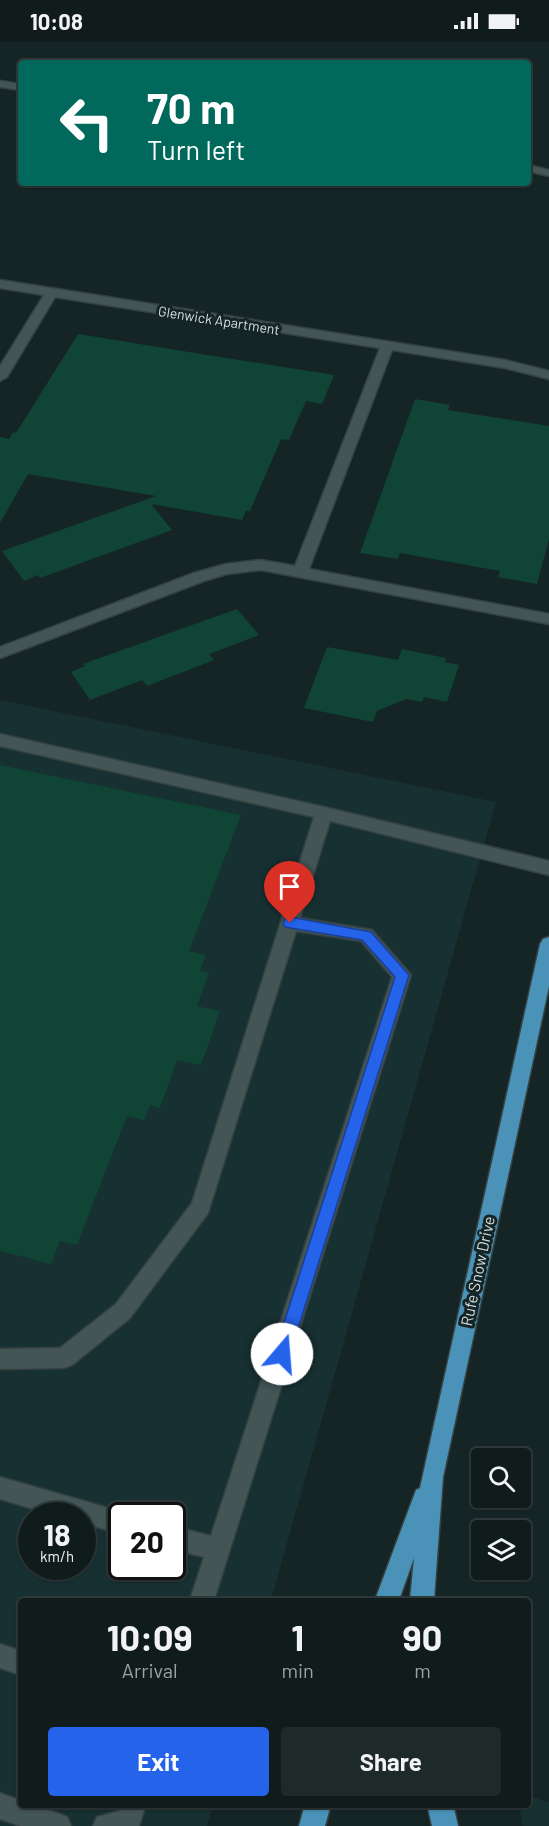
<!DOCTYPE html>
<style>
:root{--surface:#101c1c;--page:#1e2929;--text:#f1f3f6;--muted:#9ca1a3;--line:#303a3b;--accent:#2563eb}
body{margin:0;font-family:Barlow,sans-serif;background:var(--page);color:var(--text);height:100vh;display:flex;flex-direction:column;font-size:22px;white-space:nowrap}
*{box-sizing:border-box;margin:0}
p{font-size:20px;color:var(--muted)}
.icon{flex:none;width:33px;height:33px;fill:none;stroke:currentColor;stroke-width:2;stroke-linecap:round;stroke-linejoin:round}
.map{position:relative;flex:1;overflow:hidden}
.details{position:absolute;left:18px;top:1556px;width:513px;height:210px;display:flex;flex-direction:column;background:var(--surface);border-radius:6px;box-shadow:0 2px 4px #0004,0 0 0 2px var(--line)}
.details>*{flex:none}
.guide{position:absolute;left:18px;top:18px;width:513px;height:126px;border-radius:6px;box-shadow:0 2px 4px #0004,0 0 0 2px var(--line);background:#00695c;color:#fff;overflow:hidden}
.tools{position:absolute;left:471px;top:1406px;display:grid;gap:12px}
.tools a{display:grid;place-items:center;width:60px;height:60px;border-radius:6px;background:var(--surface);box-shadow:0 2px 4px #0004,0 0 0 2px var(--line);font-size:30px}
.speed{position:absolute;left:18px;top:1460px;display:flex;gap:12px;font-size:30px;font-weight:700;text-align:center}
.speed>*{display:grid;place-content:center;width:78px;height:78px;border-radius:50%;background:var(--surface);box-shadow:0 2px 4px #0004,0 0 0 2px var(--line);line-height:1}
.speed small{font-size:15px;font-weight:400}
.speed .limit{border:3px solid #111;border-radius:9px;background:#fff;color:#111}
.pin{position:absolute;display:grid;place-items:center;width:51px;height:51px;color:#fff;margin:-62px -26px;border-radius:50% 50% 50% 0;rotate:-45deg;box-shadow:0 0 6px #0007}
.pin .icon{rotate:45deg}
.me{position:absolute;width:66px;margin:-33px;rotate:18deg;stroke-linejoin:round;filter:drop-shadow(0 0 4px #0008)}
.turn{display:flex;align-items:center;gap:21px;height:126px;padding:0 30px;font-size:27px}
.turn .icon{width:78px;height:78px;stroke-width:2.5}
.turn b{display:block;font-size:42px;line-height:51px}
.eta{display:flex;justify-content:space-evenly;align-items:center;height:102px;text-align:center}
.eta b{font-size:36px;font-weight:700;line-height:42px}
.primary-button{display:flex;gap:12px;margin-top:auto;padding:12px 30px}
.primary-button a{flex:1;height:69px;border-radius:6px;background:var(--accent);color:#fff;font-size:24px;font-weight:700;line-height:69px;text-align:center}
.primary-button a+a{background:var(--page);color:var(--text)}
.status{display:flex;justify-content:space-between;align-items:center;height:42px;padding:0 30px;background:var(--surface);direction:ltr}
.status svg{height:16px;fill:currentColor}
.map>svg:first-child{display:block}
.built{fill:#173032;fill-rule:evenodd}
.building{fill:#104434}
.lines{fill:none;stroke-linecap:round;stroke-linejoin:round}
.minor-casing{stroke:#354041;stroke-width:3}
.major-casing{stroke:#354041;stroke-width:3}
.minor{fill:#445556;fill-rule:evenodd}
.major{fill:#4a92b7;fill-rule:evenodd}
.route{fill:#2563eb;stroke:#184099;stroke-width:1.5}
.labels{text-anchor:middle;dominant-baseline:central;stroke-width:6;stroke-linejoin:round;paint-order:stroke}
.far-street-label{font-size:14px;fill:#d5dfe0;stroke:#152526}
.street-label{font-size:16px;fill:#d5dfe0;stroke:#152526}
</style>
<div class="status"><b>10:08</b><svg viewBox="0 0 49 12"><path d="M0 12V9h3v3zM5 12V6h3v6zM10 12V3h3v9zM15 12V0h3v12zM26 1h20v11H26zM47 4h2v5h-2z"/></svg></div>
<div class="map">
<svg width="549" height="1784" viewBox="0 0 549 1784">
<rect width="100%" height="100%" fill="#152526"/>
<g class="built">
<path d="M0,658L496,760L271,1558H21V1762L213,1763L207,1784H0ZM32,1473H82V1524H32ZM122,1473H172V1524H122Z"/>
<polygon points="528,1754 549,1760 549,1784 523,1784 519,1763 528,1762"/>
</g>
<g class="building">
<polygon points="78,292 195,311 334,333 322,362 306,359 289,398 281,397 250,469 246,469 242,478 151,462 172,488 40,536 38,533 24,539 2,509 156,454 28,432 0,481 0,395 9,397 13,390 16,391"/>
<polygon points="415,357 450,363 448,368 549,384 549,497 537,542 498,535 500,529 400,511 398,517 360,511"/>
<polygon points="237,567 259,593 209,612 214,618 147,644 142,638 90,658 71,630 85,624 83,622"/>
<polygon points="327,605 398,618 402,607 446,616 445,620 459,623 447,660 424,655 422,660 406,657 377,669 373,680 304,666"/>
<polygon points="0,723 241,773 189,909 206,913 200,929 209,931 197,964 220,969 201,1023 177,1018 160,1066 150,1063 144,1078 127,1074 77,1203 60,1199 51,1222 0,1209"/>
</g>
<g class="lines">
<g class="minor-casing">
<g id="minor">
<polygon points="0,39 21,42 21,48 0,45"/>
<polygon points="528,123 549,128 549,134 528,129"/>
<polygon points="0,238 505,318 549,329 549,337 505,326 392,308 309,527 549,572 549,582 261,528 227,532 204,539 0,616 0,605 194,531 226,522 261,518 295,524 380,306 55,255 7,335 0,339 0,324 44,253 0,246"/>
<polygon points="0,692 324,765 549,819 549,833 330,779 300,876 372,888 411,933 214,1558 190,1558 204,1515 172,1507 172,1484 211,1494 392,935 361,899 296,889 208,1171 130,1276 72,1323 64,1326 0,1327 0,1307 60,1306 116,1262 192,1161 314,775 0,704"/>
<polygon points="0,1435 122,1470 130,1473 122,1473 122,1492 82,1481 82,1473 54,1473 0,1457"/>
<polygon points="0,1602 21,1609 21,1633 0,1626"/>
<polygon points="0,1751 21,1759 21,1762 33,1762 67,1775 71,1784 21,1784 0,1777"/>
<polygon points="121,1762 146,1762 139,1784 93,1784 97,1775 119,1769"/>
</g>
</g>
<g class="major-casing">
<g id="major">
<polygon points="549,895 549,944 443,1435 434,1558 410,1558 414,1516 399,1558 375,1558 413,1456 416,1448 420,1446 540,902 543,897"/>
<polygon points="305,1762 331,1762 325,1784 299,1784"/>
<polygon points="427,1762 453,1762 458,1784 432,1784"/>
</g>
</g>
<use href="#minor" class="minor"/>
<use href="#major" class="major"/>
</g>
<polygon class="route" points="290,875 371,890 409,933 290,1312 288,1318 282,1320 276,1318 274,1312 395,935 362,898 285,885 283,881 285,877"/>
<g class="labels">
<g class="far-street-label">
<text transform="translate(219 278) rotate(9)">Glenwick Apartment</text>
</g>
<g class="street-label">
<text transform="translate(477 1229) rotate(-78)">Rufe Snow Drive</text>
</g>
</g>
</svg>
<div class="tools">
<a><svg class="icon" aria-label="search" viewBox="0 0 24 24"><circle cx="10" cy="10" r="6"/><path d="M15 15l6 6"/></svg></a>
<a><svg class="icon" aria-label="layers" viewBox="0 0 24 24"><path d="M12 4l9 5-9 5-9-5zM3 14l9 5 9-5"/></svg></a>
</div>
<div class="speed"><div>18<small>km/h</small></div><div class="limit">20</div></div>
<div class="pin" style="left:290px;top:881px;background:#d93025"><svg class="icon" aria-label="arrive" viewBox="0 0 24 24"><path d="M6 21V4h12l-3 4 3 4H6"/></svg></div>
<svg class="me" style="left:282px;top:1312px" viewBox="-20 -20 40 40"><circle r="19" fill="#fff"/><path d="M0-13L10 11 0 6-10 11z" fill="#2563eb"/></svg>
<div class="guide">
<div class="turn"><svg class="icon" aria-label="left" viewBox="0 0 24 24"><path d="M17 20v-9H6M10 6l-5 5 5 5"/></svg><div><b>70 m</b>Turn left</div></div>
</div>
<section class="details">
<div class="eta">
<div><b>10:09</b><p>Arrival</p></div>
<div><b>1</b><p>min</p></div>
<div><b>90</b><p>m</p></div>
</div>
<div class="primary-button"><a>Exit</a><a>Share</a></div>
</section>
</div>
